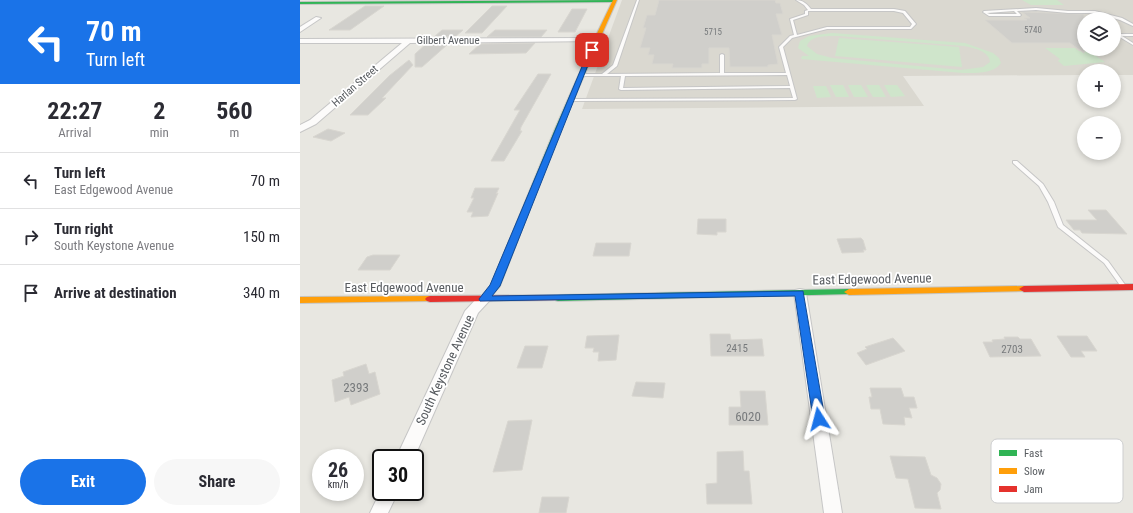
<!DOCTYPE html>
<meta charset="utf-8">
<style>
:root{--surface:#fff;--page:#f7f7f7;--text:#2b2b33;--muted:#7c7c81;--line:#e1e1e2;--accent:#1a73e8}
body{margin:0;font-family:"Roboto Condensed",sans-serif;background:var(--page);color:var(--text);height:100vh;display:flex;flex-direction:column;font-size:15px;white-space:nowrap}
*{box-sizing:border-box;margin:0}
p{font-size:13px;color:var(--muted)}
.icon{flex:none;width:22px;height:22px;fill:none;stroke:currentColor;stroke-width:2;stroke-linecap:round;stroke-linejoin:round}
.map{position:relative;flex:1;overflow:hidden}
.side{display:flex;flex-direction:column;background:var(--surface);width:300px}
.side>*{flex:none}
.banner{background:#1a73e8;color:#fff;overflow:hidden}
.fabs{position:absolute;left:777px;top:12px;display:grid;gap:8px}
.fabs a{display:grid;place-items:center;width:44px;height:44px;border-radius:50%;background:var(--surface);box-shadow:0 2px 6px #0003;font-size:20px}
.speed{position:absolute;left:12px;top:449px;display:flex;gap:8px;font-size:20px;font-weight:700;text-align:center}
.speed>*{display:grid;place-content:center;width:52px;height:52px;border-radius:50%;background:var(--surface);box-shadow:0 2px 6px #0003;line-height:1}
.speed small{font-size:10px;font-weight:400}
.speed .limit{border:2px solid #111;border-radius:6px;background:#fff;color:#111}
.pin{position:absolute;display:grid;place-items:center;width:34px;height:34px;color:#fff;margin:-17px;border-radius:8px;box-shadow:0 2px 6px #0006}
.me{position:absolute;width:44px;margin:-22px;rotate:351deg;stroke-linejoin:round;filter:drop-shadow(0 0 3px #0008)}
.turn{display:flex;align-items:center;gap:14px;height:84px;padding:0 20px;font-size:18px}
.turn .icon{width:52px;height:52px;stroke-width:2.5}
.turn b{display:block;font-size:28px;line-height:34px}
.eta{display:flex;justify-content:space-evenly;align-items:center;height:68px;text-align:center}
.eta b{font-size:24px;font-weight:700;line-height:28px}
.action{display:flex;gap:8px;margin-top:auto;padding:8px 20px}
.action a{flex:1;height:46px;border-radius:24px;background:var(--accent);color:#fff;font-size:16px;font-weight:700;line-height:46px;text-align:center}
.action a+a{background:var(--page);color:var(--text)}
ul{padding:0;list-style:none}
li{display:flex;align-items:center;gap:12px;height:56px;padding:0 20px;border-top:1px solid var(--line)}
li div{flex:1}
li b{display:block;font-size:15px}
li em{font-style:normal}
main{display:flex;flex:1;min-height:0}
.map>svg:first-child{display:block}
.education{fill:#dad8d0;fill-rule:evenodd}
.green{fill:#cfe5cb;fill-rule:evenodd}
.building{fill:#d0cfcb;stroke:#d8d6d0}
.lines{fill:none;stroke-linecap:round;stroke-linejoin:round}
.lane-casing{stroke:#c6c6c6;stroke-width:2}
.street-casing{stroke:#c6c6c6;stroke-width:2}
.fast-casing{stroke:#c5c6c5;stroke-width:2}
.slow-casing{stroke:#c5c6c5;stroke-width:2}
.jam-casing{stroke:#c5c6c5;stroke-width:2}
.lane{fill:#fcfbfa;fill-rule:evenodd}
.street{fill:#fcfbfa;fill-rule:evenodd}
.fast{fill:#30b455;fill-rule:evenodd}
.slow{fill:#ff9f0a;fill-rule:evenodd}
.jam{fill:#e5322d;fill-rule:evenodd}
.route{fill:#1a73e8;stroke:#114b97}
.labels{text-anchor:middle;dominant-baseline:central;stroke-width:3.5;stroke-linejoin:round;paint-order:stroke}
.far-number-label{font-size:9px;fill:#777a7c}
.far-street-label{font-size:11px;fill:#585c60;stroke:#fff}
.number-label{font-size:11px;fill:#777a7c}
.street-label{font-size:13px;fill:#585c60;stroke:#fff}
.near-number-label{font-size:13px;fill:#777a7c}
.key{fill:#fff;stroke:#cdcecf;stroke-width:1}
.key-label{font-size:11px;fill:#585c60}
</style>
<main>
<section class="side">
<div class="banner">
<div class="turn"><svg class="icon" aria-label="left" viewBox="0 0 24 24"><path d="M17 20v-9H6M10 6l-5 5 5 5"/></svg><div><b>70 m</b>Turn left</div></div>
</div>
<div class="eta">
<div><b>22:27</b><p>Arrival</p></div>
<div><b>2</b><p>min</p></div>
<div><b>560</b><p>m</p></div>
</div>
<ul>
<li><svg class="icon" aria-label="left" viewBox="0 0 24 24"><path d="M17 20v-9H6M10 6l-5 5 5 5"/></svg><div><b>Turn left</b><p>East Edgewood Avenue</p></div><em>70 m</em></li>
<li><svg class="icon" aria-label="right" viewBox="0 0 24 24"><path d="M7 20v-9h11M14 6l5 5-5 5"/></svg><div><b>Turn right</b><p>South Keystone Avenue</p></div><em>150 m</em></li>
<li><svg class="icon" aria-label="arrive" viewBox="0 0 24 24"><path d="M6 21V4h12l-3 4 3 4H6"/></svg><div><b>Arrive at destination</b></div><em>340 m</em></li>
</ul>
<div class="action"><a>Exit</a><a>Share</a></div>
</section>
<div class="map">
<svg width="833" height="513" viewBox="0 0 833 513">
<rect width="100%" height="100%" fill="#e8e7e1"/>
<path class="education" d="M322,0H833V75H814V71H784V75L603,76L624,106L282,109ZM784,19H814V49H784Z"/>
<g class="green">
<polygon points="722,0 757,0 764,5 731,5"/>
<path d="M532,33L665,43L693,53L699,58L701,63C694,74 675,73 663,73L501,59L502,56H509L498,48L500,41L509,36ZM538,36L664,46C674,48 689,51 690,62L683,67L661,70L532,58L517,54L507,46C510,35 528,36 538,36Z"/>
<polygon points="539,38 659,47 662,67 535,56"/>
<polygon points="745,48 775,48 779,51 790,52 805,62 764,66 758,61 760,59"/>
<polygon points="530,85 543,85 549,97 536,97"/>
<polygon points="548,85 561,85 568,97 554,97"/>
<polygon points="566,85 579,85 586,97 573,97"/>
<polygon points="584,85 597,85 605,96 591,97"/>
<polygon points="513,86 526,86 531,97 517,98"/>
</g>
<g class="building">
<polygon points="359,0 475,0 476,3 480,3 483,14 476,14 482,35 472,35 478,64 468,65 468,67 430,67 429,48 409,48 409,64 402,64 402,68 372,68 373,64 352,64 354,55 348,55 350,48 340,48 346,28 343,28 347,15 355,15"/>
<polygon points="65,6 84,6 50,30 29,30"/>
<polygon points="192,6 207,6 182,33 165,33"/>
<polygon points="272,9 287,9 275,32 258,32"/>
<polygon points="722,12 784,14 784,53 770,43 712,43 685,20 727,20 724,18 730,18"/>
<polygon points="142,30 163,30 155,37 134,37"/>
<polygon points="195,30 247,30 241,37 187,37"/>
<polygon points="235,43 226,53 169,54 180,44"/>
<polygon points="126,44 148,44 122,67 115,67 115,54"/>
<polygon points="109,60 113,65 82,98 86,98 68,115 50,115 89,76"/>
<polygon points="238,74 251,74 221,127 220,131 222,131 204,161 191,161 220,110 214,110"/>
<polygon points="28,129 45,133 31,141 13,137"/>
<polygon points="175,188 199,188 196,194 198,193 188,216 171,217 173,212 167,212 174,198 171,198"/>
<polygon points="788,210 806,210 827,234 782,233 780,230 774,230 766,220 797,220"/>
<polygon points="398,219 426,219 426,232 417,232 417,235 397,234"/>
<polygon points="561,238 563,240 566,250 563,250 564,252 542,253 537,239"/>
<polygon points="296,243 331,243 329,256 293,256"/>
<polygon points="73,255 100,255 90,270 58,270 67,257"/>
<polygon points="410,334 430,334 431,340 462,339 464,356 411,356"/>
<polygon points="319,335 316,360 298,361 299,352 293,352 294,348 285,348 287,336"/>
<polygon points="757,336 787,336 797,351 781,351 785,357 771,357"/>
<polygon points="704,337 718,337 720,339 731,339 741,356 690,357 683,342 693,342 692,340 705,339"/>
<polygon points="593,338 605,351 566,365 557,353 567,349 565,347"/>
<polygon points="225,346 248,346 242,368 217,368"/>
<polygon points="66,364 69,374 75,372 80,394 51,405 49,397 35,402 32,380 44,376 43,372"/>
<polygon points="336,382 365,383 363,398 332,396"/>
<polygon points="570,388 601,388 604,397 614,397 617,408 609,408 612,418 604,417 605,425 583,424 580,409 571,409 569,397 572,397"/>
<polygon points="440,391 465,391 468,425 429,425 429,407 441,407"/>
<polygon points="232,420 222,470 193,472 208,421"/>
<polygon points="443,451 444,471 449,471 452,504 407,504 406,484 417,483 417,452"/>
<polygon points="590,456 625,457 631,475 637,478 641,484 640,490 637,493 641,509 615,508 608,479 596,478"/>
<polygon points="242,497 269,497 266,513 239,513"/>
</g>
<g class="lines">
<g class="lane-casing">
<g id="lane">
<path d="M337,0H339L317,66L307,74L420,73V55L422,54L424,55V73H486L479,47L490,36L494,35L490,19L505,14V11L508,10L504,5L496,0C503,0 507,4 511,9H594L605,11L616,24L611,29H527L492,38L483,47L497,99L495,100L270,101L269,100L271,99L493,98L490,88L321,90L319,89L321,76H281L280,75L282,74H302L313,65ZM508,11H594L603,13L612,24L610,27H527L497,35L493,20L508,15ZM487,75L490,86L323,88L325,76Z"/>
<path d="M736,8L768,11H795L822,18L833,24V26L820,20L795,13H768L736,10L717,11L721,15L720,16H689L683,12L684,11ZM714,11L717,14H690L687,13Z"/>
<polygon points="814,34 833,34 833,36 822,36 833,43 833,45 818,36 814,36"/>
<polygon points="713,161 717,161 743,184 754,202 763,225 808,261 826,286 827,287 826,288 822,288 804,263 758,227 748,202 739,186 713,163"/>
</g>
</g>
<g class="street-casing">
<g id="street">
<polygon points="16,17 21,18 0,32 0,27"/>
<polygon points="297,38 300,40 299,41 110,43 16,124 0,132 0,125 10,120 102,43 0,43 0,39"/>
<polygon points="500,289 505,290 506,293 542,513 524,513 494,293 495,290"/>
<polygon points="184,295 189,296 191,299 178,313 114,458 96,458 165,311 179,296"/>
<polygon points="81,490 81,492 98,492 88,513 70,513"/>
</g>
</g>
<g class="fast-casing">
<g id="fast">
<polygon points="315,0 316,1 314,2 0,4 0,2"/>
<polygon points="290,49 295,50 261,129 200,286 187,301 181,301 179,299 191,285 255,129"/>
<polygon points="549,289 554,292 552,294 258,301 255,300 253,298 255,296 258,295"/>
</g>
</g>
<g class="slow-casing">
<g id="slow">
<polygon points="313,0 317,0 295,50 290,51 289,50"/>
<polygon points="724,286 727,287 729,289 727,291 549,295 544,292 549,289"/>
<polygon points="130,296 133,297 135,299 133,301 0,303 0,297"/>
</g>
</g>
<g class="jam-casing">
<g id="jam">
<polygon points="833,284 833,290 724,292 719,289 724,286"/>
<polygon points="258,295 261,296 263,298 261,300 130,302 127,301 125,299 127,297 130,296"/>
</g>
</g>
<use href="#lane" class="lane"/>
<use href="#street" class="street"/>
<use href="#fast" class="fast"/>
<use href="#slow" class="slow"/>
<use href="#jam" class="jam"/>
</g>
<polygon class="route" points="292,49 294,50 200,286 192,296 503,291 525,419 523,422 519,424 514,422 513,419 495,296 180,301 179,299 190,285 289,50"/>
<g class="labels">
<g class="far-number-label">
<text x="733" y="30">5740</text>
<text x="413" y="32">5715</text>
</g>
<g class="far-street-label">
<text x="148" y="40">Gilbert Avenue</text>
<text transform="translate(55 86) rotate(-41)">Harlan Street</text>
</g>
<g class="number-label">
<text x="437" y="348">2415</text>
<text x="712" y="349">2703</text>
</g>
<g class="street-label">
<text transform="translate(572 279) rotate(-1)">East Edgewood Avenue</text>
<text x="104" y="287">East Edgewood Avenue</text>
<text transform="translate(145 370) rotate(-65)">South Keystone Avenue</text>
</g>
<g class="near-number-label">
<text x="56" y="387">2393</text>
<text x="448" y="416">6020</text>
</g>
</g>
<rect x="691" y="439" width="132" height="64" rx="6" class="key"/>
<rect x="699" y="450" width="18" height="6" fill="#30b455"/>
<rect x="699" y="468" width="18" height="6" fill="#ff9f0a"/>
<rect x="699" y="486" width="18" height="6" fill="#e5322d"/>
<g class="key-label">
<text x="724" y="457">Fast</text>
<text x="724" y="475">Slow</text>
<text x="724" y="493">Jam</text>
</g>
</svg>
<div class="fabs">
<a><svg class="icon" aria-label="layers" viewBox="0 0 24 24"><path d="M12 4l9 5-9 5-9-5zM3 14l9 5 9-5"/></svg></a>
<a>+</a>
<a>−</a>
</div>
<div class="speed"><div>26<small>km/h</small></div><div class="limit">30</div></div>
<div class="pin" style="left:292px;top:50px;background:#d93025"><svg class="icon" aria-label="arrive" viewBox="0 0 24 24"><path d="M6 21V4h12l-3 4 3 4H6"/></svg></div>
<svg class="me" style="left:519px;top:419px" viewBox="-20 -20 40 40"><path d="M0-17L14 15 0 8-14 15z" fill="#1a73e8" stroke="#fff" stroke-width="4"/></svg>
</div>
</main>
